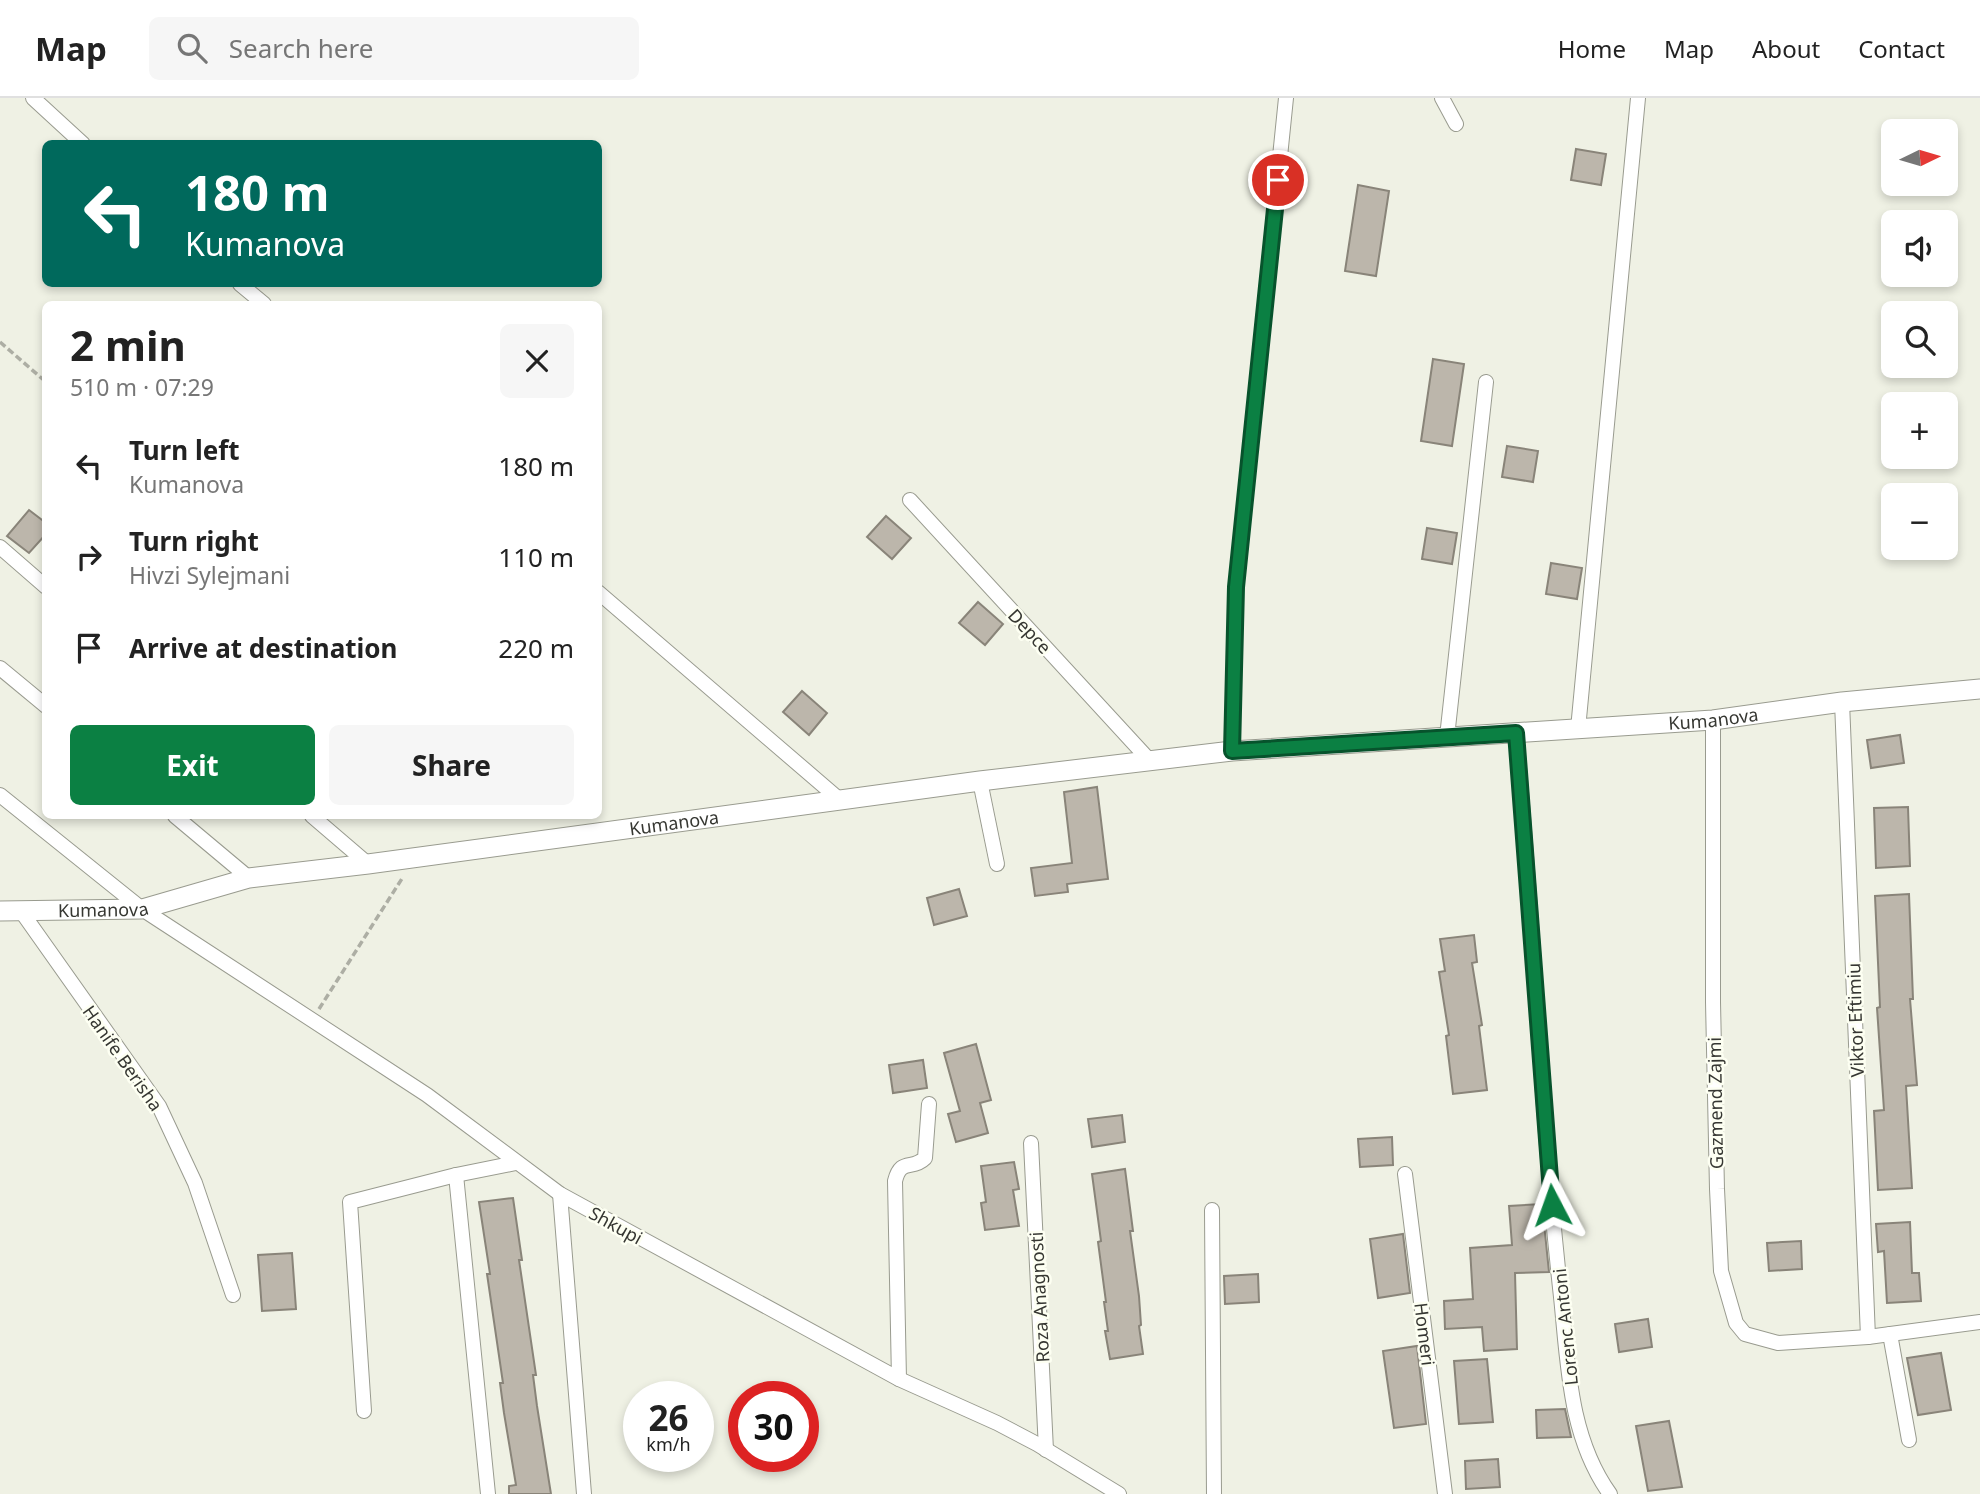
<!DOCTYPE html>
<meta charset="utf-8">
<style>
:root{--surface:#fff;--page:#f6f6f6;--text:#222;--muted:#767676;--line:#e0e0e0;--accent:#0b8043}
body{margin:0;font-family:"Noto Sans",sans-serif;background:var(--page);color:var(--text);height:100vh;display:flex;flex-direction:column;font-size:26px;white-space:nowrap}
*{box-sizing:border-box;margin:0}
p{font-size:23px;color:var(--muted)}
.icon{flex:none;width:38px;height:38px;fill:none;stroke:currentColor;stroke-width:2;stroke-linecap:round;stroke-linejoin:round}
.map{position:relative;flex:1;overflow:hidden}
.panel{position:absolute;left:42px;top:203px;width:560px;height:518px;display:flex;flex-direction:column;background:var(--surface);border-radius:10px;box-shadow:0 4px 10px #0003}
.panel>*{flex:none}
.guide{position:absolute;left:42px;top:42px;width:560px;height:147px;border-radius:10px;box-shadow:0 4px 10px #0003;background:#00695c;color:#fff;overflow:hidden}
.needle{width:46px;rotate:85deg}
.tools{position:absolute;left:1881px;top:21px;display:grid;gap:14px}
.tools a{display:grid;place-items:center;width:77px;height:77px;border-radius:10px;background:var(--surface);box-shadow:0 4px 10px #0003;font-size:35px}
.speed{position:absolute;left:623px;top:1283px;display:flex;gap:14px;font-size:35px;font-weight:700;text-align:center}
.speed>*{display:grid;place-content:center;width:91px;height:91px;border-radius:50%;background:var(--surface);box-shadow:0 4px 10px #0003;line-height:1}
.speed small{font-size:18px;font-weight:400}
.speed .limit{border:10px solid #d22;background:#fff;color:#111}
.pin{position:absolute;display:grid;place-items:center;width:60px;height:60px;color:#fff;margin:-30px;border:4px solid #fff;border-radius:50%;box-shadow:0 2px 7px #0007}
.me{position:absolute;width:77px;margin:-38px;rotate:356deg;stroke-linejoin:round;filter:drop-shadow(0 0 5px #0008)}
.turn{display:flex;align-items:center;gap:24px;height:147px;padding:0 28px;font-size:32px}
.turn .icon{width:91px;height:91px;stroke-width:2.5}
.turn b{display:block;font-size:49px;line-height:60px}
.round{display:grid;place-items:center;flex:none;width:74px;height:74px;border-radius:10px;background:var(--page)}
.head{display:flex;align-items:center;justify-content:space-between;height:119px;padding:0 28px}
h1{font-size:42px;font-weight:700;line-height:52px}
.button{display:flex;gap:14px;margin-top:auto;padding:14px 28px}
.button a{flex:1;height:80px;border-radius:10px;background:var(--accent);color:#fff;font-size:28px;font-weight:700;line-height:80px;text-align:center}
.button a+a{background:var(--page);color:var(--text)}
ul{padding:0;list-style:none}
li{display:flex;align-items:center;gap:21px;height:91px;padding:0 28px}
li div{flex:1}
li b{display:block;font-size:26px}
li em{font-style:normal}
header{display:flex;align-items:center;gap:42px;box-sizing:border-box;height:98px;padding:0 35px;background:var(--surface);border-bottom:2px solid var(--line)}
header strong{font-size:33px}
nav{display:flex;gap:38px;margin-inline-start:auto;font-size:24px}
.search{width:490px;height:63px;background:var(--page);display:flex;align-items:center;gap:18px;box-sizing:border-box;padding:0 24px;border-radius:10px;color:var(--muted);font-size:26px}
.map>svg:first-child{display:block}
.building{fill:#bcb6ab;stroke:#898479;stroke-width:2}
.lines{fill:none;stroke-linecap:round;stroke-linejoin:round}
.street-casing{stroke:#999b8f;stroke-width:16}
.secondary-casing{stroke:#999b8f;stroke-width:21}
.path{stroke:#adaea4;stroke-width:3.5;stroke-dasharray:7 3.5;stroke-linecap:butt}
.street{stroke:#fff;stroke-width:14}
.secondary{stroke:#fff;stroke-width:19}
.route-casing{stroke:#07532c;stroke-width:18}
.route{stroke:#0b8043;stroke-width:12}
.labels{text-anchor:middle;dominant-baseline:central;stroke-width:5;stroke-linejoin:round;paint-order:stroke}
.street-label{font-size:18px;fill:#363732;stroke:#fdfff2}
</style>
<header>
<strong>Map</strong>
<div class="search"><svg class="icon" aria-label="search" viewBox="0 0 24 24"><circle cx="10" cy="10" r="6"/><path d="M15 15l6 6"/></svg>Search here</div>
<nav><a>Home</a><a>Map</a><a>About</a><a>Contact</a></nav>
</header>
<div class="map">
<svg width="1980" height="1396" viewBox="0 0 1980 1396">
<rect width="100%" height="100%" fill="#eff1e4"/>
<g class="building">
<polygon points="1576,51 1606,56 1601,87 1571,82"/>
<polygon points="1358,87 1389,93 1376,178 1345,173"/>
<polygon points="1433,261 1464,266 1452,348 1421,343"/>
<polygon points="1507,348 1538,353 1533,384 1502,379"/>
<polygon points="29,412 46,425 46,436 29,455 7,438"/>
<polygon points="886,418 911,440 892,461 867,439"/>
<polygon points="1427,430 1457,435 1452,466 1422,461"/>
<polygon points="1551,465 1582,470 1577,501 1546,496"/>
<polygon points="978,504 1003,526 985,547 959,525"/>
<polygon points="802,593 827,615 809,637 783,614"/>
<polygon points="1900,637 1904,665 1871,670 1867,642"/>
<polygon points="1097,689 1108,781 1067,786 1068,794 1035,798 1031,770 1072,765 1064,694"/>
<polygon points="1908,709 1910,768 1876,770 1874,710"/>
<polygon points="959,791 967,818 934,827 927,800"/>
<polygon points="1909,796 1913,901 1910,901 1917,987 1906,988 1912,1090 1878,1092 1874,1013 1884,1012 1877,910 1880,909 1875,798"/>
<polygon points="1474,837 1477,864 1472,865 1482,927 1479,928 1487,992 1453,996 1446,938 1449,937 1439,874 1445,873 1440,841"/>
<polygon points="976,946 991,1002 980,1005 988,1035 956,1044 948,1016 960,1013 944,955"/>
<polygon points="923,962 927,990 893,995 889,967"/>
<polygon points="1122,1017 1125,1044 1092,1049 1088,1021"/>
<polygon points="1392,1039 1393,1067 1360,1069 1358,1041"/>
<polygon points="1014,1064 1019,1091 1013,1092 1019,1128 985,1132 981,1105 986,1104 981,1068"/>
<polygon points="1125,1071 1133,1133 1130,1133 1139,1198 1141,1227 1139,1228 1143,1256 1110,1261 1105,1233 1108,1233 1104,1204 1106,1204 1098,1144 1101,1143 1092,1076"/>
<polygon points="513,1100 522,1162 519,1162 536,1277 533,1277 537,1308 551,1396 509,1396 509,1388 516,1387 504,1315 500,1285 503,1285 487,1176 490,1176 479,1104"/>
<polygon points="1542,1106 1549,1174 1515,1175 1517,1251 1484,1253 1482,1229 1445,1231 1444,1203 1473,1201 1470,1150 1512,1147 1509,1108"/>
<polygon points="1910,1124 1912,1175 1919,1175 1921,1203 1887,1205 1884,1153 1878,1154 1876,1126"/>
<polygon points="1403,1136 1410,1195 1378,1200 1370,1141"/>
<polygon points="1801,1143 1802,1171 1769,1173 1767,1145"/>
<polygon points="292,1155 296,1211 262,1213 258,1157"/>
<polygon points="1258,1176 1259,1204 1225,1206 1224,1178"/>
<polygon points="1648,1221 1652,1249 1619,1254 1615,1226"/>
<polygon points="1417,1248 1426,1326 1394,1330 1383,1253"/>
<polygon points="1941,1255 1951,1312 1918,1317 1907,1260"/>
<polygon points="1487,1261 1493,1324 1459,1326 1454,1263"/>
<polygon points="1565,1311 1571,1339 1537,1340 1536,1312"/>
<polygon points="1669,1323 1682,1389 1648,1393 1636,1328"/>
<polygon points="1498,1361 1500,1389 1466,1391 1465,1363"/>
</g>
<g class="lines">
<g class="street-casing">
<g id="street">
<polyline points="33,0 83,46"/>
<polyline points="1442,0 1456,26"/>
<polyline points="240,186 264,206"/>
<polyline points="910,402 1151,664"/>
<polyline points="0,449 46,489"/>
<polyline points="598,494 840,702"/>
<polyline points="0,570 46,608"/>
<polyline points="1842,604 1868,1239"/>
<polyline points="1713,622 1713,904 1717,1091 1721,1173 1736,1225 1745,1236 1778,1245 1868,1239 1980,1224"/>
<polyline points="1578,631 1638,0"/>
<path d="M1516,635C1528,768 1536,902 1546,1036C1550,1090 1555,1144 1561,1199C1568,1266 1569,1339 1610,1396"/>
<polyline points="1447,639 1486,284"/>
<polyline points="1232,653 1236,489 1286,0"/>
<polyline points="980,683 997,766"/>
<polyline points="0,697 142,811 427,997 560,1096 899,1281 997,1325 1037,1346 1119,1396"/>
<polyline points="175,718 249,780"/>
<polyline points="312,718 368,766"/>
<polyline points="21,813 159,1008 195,1085 233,1197"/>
<polyline points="1031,1045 1046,1352"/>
<polyline points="1405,1076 1445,1396"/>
<polyline points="456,1077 488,1396"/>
<polyline points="560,1096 584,1396"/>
<polyline points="1212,1112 1214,1396"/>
<polyline points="1890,1236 1909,1342"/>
<path d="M899,1281L895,1083C901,1059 912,1073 925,1060L929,1006"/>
<polyline points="364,1313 350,1104 456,1077 516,1065"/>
</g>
</g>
<g class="secondary-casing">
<g id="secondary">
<path id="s1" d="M0,813L142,811L249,780L368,766L980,683L1232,653L1713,622L1842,604L1980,591"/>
</g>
</g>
<g class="path">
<polyline points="0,244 46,284"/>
<polyline points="319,911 403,779"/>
</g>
<use href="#street" class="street"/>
<use href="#secondary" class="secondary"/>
</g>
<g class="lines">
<g class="route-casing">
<polyline id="route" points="1278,82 1236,489 1232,653 1516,635 1552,1107"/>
</g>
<use href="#route" class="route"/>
</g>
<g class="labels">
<g class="street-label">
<text transform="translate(1030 533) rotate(47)">Depce</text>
<text stroke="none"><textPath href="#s1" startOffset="1727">Kumanova</textPath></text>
<text stroke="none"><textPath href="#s1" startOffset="682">Kumanova</textPath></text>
<text stroke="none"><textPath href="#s1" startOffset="103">Kumanova</textPath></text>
<text transform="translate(1855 922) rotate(-92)">Viktor Eftimiu</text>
<text transform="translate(123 960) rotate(55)">Hanife Berisha</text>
<text transform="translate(1715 1005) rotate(-91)">Gazmend Zajmi</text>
<text transform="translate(616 1127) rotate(29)">Shkupi</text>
<text transform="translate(1039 1199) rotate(-93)">Roza Anagnosti</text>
<text transform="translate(1565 1229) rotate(-96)">Lorenc Antoni</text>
<text transform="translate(1425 1236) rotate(83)">Homeri</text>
</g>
</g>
</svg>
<div class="tools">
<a><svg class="needle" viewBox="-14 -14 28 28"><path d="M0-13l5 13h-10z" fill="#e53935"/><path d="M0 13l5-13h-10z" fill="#767676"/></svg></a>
<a><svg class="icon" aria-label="sound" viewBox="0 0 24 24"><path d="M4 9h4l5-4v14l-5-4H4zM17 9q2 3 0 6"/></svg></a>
<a><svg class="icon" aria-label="search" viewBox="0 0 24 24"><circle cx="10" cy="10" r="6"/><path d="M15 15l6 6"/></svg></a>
<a>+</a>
<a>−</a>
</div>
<div class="speed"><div>26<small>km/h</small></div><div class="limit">30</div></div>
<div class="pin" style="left:1278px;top:82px;background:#d93025"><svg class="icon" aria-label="arrive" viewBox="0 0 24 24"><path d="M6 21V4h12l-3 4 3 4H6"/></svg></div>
<svg class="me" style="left:1552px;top:1107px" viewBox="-20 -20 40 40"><path d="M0-17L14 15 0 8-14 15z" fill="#0b8043" stroke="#fff" stroke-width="4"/></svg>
<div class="guide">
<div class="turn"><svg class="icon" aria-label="left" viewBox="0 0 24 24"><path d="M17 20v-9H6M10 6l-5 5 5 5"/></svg><div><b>180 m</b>Kumanova</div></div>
</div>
<section class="panel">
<div class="head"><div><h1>2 min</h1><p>510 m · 07:29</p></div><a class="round"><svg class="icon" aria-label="close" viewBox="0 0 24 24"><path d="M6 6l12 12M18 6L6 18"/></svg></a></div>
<ul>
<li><svg class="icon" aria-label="left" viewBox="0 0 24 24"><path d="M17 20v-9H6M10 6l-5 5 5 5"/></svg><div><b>Turn left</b><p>Kumanova</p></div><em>180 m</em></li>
<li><svg class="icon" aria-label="right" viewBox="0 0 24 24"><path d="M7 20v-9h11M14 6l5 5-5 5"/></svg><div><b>Turn right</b><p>Hivzi Sylejmani</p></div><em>110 m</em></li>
<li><svg class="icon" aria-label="arrive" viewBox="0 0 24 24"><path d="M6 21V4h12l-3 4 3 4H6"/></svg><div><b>Arrive at destination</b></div><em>220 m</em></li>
</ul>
<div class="button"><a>Exit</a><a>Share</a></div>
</section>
</div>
